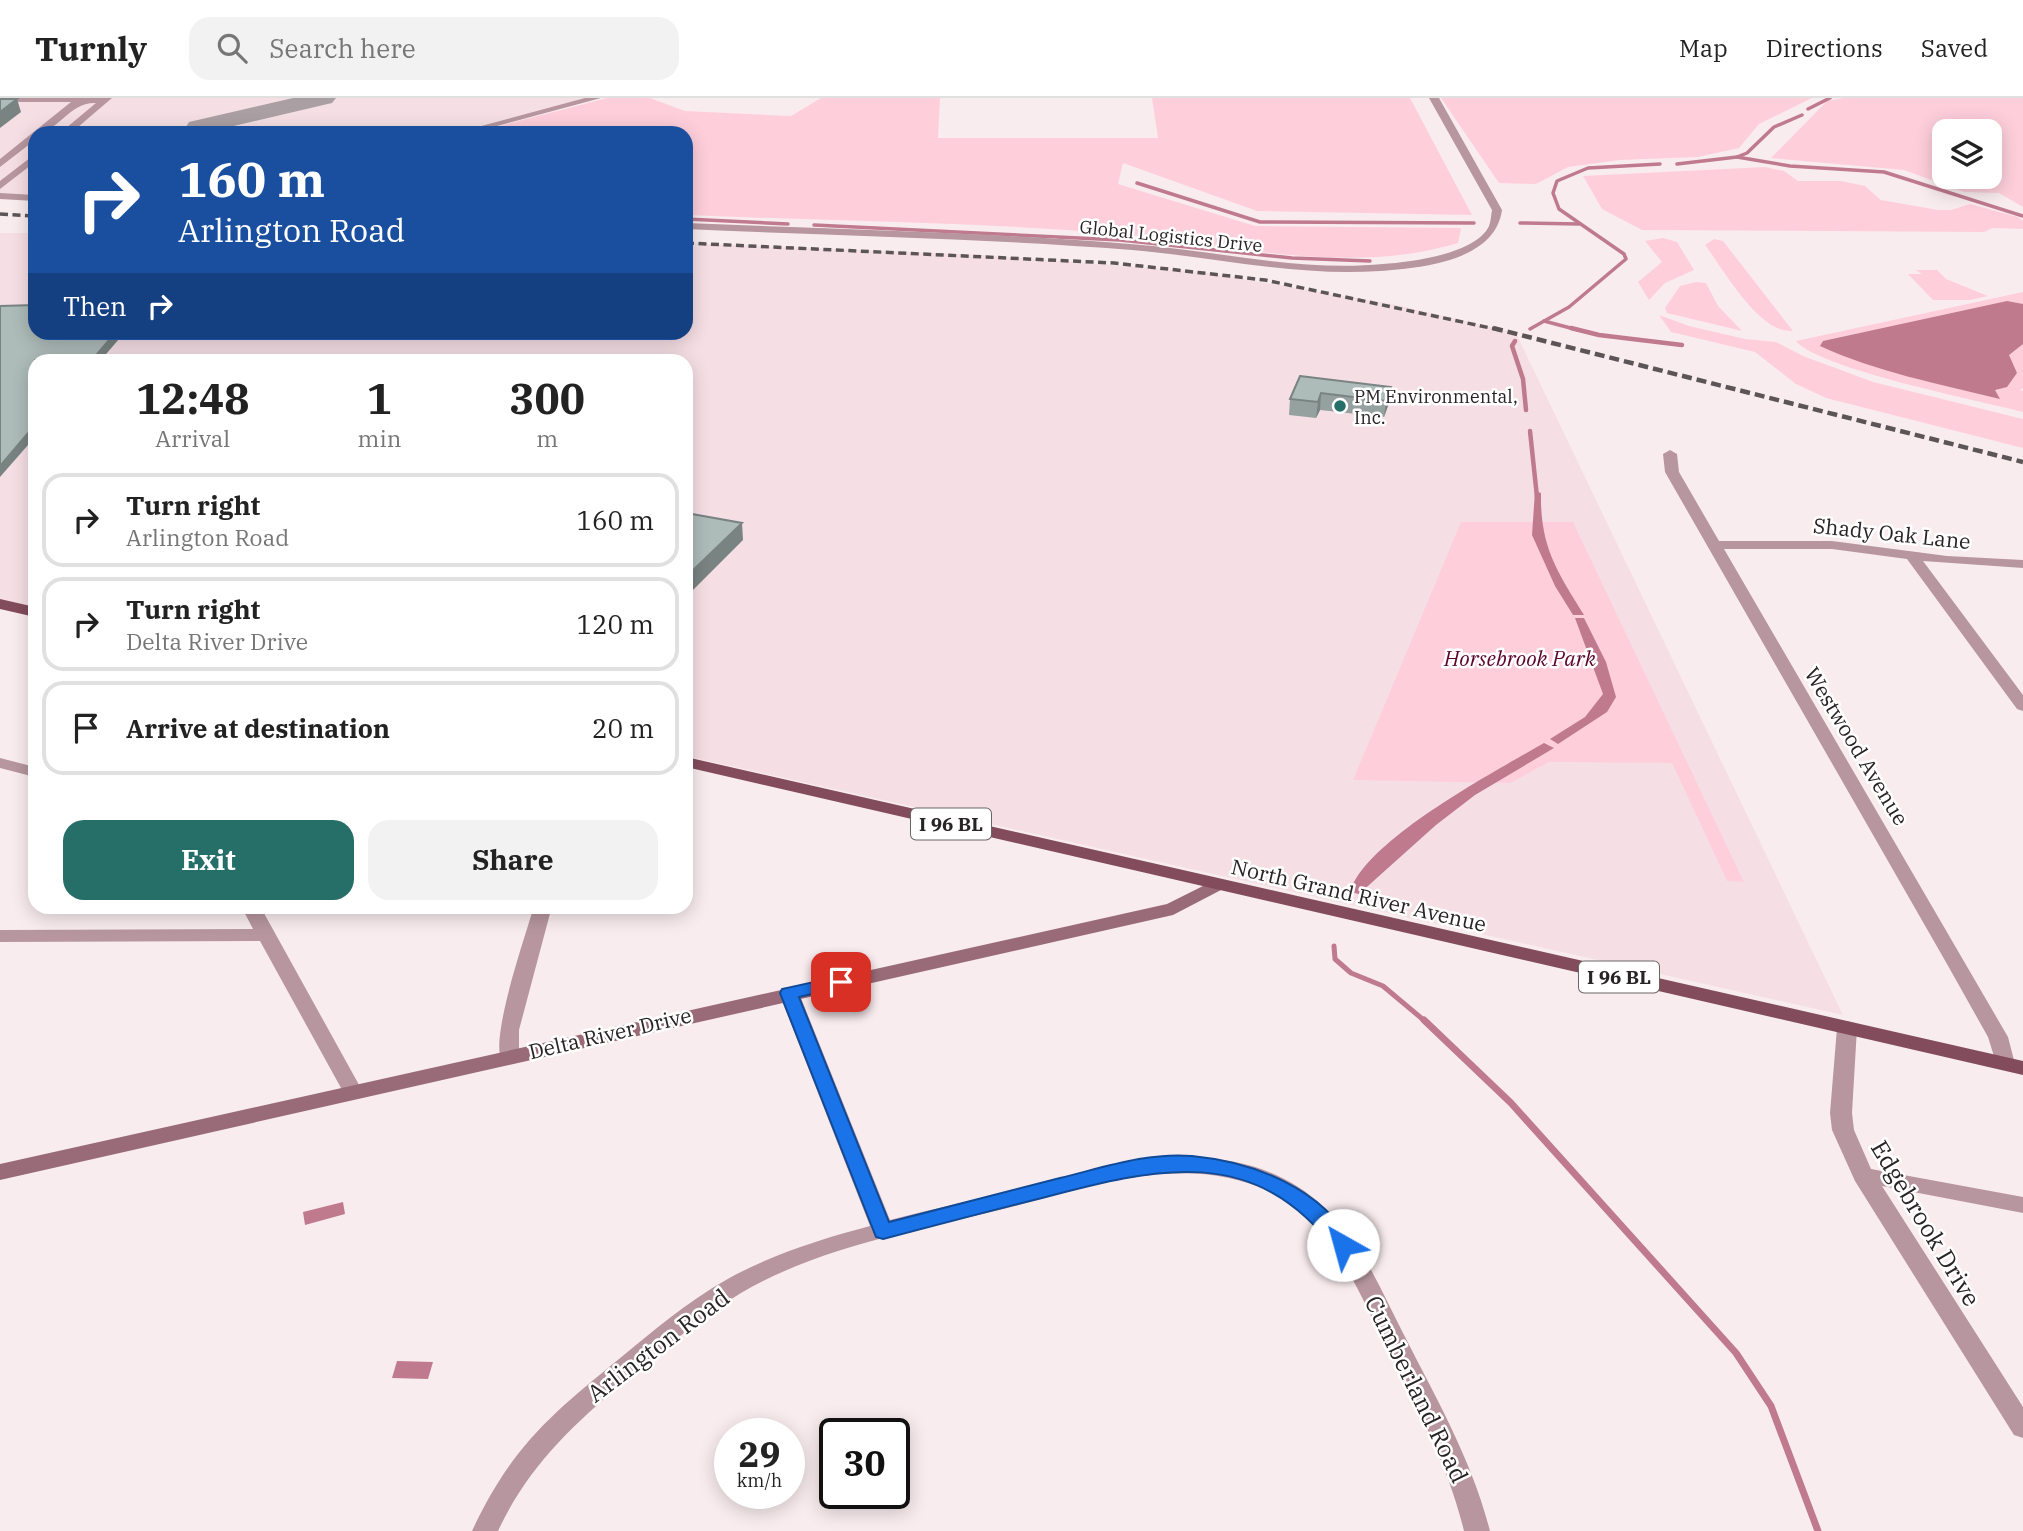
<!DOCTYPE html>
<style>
:root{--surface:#fff;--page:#f2f2f2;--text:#222;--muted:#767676;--line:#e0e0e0;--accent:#256f68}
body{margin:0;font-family:"IBM Plex Serif",serif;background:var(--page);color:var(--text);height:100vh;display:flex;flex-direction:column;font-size:26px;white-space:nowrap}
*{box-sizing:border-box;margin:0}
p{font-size:23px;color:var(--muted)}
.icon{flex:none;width:38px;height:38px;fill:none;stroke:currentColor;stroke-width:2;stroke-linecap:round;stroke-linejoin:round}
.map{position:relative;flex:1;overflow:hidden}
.sheet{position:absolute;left:28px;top:256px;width:665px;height:560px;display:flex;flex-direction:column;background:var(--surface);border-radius:21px;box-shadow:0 4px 18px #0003}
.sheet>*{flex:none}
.hud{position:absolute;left:28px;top:28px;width:665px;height:214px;border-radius:21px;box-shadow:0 4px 18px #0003;background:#1a4fa0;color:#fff;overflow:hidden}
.buttons{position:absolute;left:1932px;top:21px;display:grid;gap:14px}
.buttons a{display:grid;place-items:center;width:70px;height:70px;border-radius:14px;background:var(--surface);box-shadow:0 4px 18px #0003;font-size:35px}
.speed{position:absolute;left:714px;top:1320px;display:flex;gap:14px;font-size:35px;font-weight:700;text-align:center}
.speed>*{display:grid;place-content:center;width:91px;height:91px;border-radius:50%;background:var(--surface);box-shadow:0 4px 18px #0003;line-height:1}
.speed small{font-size:18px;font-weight:400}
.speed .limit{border:4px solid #111;border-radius:10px;background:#fff;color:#111}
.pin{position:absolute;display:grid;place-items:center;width:60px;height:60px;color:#fff;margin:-30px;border-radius:14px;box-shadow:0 4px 10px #0006}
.me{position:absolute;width:77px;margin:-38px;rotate:322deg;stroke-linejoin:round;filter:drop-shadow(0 0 5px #0008)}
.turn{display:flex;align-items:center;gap:24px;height:147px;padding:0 35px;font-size:32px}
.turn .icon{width:91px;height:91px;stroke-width:2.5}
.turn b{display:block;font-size:49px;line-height:60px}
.then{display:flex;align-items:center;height:66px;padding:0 35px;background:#0003;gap:14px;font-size:26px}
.eta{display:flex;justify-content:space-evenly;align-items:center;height:119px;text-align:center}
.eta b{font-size:42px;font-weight:700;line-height:49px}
.action{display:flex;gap:14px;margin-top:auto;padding:14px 35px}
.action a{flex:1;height:80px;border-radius:21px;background:var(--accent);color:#fff;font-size:28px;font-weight:700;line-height:80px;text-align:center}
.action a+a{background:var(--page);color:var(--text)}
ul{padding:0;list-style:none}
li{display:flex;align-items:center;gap:21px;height:94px;margin:0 14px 10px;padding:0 21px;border:4px solid var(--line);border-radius:21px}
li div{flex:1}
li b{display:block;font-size:26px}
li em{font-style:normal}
header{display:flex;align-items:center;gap:42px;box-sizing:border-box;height:98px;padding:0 35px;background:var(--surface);border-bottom:2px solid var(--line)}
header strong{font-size:33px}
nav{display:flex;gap:38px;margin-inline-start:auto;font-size:24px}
.search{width:490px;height:63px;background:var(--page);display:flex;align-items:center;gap:18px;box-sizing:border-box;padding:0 24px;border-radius:21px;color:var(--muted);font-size:26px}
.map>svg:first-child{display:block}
.built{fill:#f5dfe5}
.green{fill:#fecfdb;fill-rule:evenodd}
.water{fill:#bf7a8e}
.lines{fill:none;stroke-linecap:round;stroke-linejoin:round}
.stream-far3{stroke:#bf7a8e;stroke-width:3.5}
.stream-far2{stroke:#bf7a8e;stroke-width:4.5}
.stream-far1{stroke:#bf7a8e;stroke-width:5}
.stream{stroke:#bf7a8e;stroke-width:7}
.taxiway{fill:#aaa0a3;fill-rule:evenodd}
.street{fill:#b7969f;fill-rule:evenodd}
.secondary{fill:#996b78;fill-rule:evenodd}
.primary{fill:#834c5d;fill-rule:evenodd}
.rail-far1{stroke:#5c5557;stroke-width:3.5;stroke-dasharray:8 4.5;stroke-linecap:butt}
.rail{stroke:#5c5557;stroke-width:4.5;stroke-dasharray:10 5;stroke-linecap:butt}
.wall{fill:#95a19f}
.shaded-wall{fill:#798382}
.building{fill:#adbbb9;stroke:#798382;stroke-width:2}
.route{fill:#1a73e8;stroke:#114b97;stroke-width:2}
.poi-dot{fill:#256f68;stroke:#fff;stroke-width:2.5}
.labels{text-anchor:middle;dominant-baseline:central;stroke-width:5;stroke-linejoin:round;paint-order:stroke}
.far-street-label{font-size:18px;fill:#282324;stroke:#fff}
.far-poi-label{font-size:18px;fill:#282324;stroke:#fff;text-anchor:start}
.shield{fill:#fff;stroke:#686566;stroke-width:2}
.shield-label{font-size:19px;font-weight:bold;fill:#282324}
.street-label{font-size:21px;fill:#282324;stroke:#fff}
.park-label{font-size:21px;font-style:italic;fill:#5a032c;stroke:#fff}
.near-street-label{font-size:24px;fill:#282324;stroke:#fff}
</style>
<header>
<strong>Turnly</strong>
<div class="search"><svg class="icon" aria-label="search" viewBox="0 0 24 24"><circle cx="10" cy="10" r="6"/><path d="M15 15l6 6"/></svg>Search here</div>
<nav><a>Map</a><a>Directions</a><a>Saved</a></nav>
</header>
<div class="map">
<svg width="2023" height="1433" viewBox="0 0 2023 1433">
<rect width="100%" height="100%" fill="#f9ecef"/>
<g class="built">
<polygon points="0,0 588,0 452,35 35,35 35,98 0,96"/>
<polygon points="0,135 35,135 35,234 686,234 686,145 983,157 1201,174 1397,207 1516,235 1843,917 686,658 686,262 35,262 35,512 0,504"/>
</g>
<g class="green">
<path d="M607,0H650L685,13L791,18L821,0H940L938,40H1158L1152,0H1410L1472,117L1257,113L1123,65L1118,86L1255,128L1461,130L1458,145C1347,179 1223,145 1110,135C970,124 827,123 686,117V35H472Z"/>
<polygon points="1441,0 1812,0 1759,26 1739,50 1698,59 1620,62 1568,69 1536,86 1499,85"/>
<path d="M1843,0H2023V109L1999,95L1964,94L1904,72L1771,60L1827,3ZM1944,33H1990V79H1944Z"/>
<polygon points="1765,69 1784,73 1798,83 1841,83 1865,88 1881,102 1938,112 1951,112 1970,106 2018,119 2023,123 2023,131 1993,130 1984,134 1642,132 1602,111 1583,78"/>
<polygon points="1663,140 1677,144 1694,172 1665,185 1649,202 1638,184 1662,164 1645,143"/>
<path d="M1714,141L1723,143L1793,233C1759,236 1724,172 1705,147Z"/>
<polygon points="1916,172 1937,172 1946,181 1988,198 1970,202 1933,202 1908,176 1922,176"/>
<polygon points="1696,184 1706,185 1718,208 1742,233 1667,215 1665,210 1680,188"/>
<path d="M2023,194V290L2020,292L2023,293V314C1981,303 1819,271 1796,243Z"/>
<polygon points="1659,217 1689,228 1745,241 1776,244 1803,258 1873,284 2023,321 2023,350 1826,300 1796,286 1755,254 1671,234"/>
<polygon points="1461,424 1573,424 1744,784 1727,783 1672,665 1549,664 1510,685 1353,682"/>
</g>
<g class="water">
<path d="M2007,203L2023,206V246L2009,257L2017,275L2007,289L1995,292L2000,301C1939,286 1877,274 1820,248L1823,243Z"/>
<path d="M1535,393L1541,395C1540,449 1557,473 1584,517H1573L1555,488L1532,437Z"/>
<polygon points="1575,520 1584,520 1606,564 1616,599 1607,614 1558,646 1550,641 1585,619 1603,596"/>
<path d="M1544,645L1554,650L1475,697L1436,727L1359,796L1350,794C1365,742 1496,673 1544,645Z"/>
<polygon points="343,1104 345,1116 305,1127 303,1114"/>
<polygon points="397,1263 433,1264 428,1281 392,1280"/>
</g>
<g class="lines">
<g class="stream-far3">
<polyline points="1808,11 1830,0"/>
<polyline points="1737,59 1790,68 1884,74 2023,118"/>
<polyline points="1677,66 1737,59 1747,55 1774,29 1802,17"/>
<polyline points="1137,85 1260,124 1474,125"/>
<polyline points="686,121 788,126"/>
<polyline points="1520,125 1579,126"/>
<polyline points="814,127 1120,142 1292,160 1370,163"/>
<polyline points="1544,223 1578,232"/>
<polyline points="1530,231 1569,209 1626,161 1624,156 1559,111 1553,95 1557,83 1588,70 1660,66"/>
</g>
<g class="stream-far2">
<polyline points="1571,230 1599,237 1682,247"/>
<polyline points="1515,243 1512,248 1523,281 1526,312"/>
<polyline points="1530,333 1537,399"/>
</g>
<polyline class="stream-far1" points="1334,848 1335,861 1351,875 1383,888 1426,924"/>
<polyline class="stream" points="1424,922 1511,1005 1736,1255 1771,1308 1818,1433"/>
<polygon class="taxiway" points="293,0 336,0 332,5 204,35 189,34 186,29 189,24"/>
<g class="street">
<path d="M0,0H112L71,35H60L96,5C68,4 59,35 35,35V42L0,69V61L71,4H0Z"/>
<polygon points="585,0 601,0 471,35 455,35"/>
<path d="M1429,0H1439L1502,112C1495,163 1422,170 1380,173C1297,179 1214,159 1132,152C983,140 834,138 686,131V125C834,131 982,134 1130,146C1214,152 1298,174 1383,166C1411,164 1476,156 1489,128C1491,123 1491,117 1492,112Z"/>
<polygon points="35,56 35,64 0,91 0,83"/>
<polygon points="0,95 35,97 35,103 0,101"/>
<polygon points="1670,352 1677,356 1679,374 1719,443 1832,443 1947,458 2023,462 2023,470 1923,463 2023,597 2023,613 2017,611 1907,461 1832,451 1724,451 2008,939 2015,966 2012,971 1998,971 1988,939 1947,866 1665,374 1663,356"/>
<polygon points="0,660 35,669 35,679 0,670"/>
<polygon points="241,808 260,808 363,994 360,999 346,999 260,843 0,844 0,832 253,831"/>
<path d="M534,808H552L519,932V958L516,963H502C489,942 526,836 534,808Z"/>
<path d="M789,889L796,890L799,895L890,1122C932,1111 976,1102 1018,1091C1119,1065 1238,1028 1325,1110C1361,1143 1381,1192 1403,1235C1436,1300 1472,1362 1490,1433H1464C1448,1367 1417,1308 1386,1248C1359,1196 1336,1132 1283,1101C1199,1052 1105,1084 1019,1107C926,1131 825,1146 741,1195C698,1221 661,1254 622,1286C570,1329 527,1371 498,1433H472C511,1350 549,1318 619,1261C653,1233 687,1204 726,1182C770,1157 821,1141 870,1128L779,895L782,890Z"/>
<polygon points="1847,923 1854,925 1857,930 1852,1015 1854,1032 1871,1071 2023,1099 2023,1115 1882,1088 2023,1309 2023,1340 2014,1337 1855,1083 1832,1032 1830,1015 1837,930 1840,925"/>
</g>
<polygon class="secondary" points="1215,782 1221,784 1224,788 1221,792 1173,817 0,1082 0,1066 1167,806"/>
<g class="primary">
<polygon points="0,501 35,509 35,519 0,511"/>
<polygon points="686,659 2023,963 2023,977 686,669"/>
</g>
<g class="rail-far1">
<polyline points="0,116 35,118"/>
<polyline points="686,145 1114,165 1265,182 1500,232"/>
</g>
<polyline class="rail" points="1493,230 2023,364"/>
</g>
<polygon class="wall" points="1300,278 1391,289 1389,305 1384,319 1320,312 1316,320 1289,317 1290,301"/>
<g class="shaded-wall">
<polygon points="17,1 21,14 0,30 0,14"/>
<polygon points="116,234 125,234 101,262 92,262"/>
<polygon points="1391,289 1389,305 1384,319 1386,303"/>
<polygon points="1321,295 1320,312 1316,320 1318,304"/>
<polygon points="35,327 35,339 0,379 0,368"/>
<polygon points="742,425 743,442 686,499 686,479"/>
</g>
<g class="building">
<polygon points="0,1 17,1 0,14"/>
<polygon points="35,207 35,234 116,234 92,262 35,262 35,327 0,368 0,208"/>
<polygon points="1300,278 1391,289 1386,303 1321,295 1318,304 1290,301"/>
<polygon points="692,416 742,425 686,479 686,421"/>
</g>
<path class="route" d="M841,878L847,880L849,884L847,888L799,899L889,1124C946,1109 1003,1095 1060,1080C1102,1070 1148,1054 1192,1058C1254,1064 1322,1090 1353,1147L1350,1153H1336C1255,1044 1156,1070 1042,1100C989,1113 936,1127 883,1141L876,1139L780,895L782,891Z"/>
<circle class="poi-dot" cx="1340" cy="308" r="7"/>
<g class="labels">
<g class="far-street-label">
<text transform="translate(1171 138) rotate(6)">Global Logistics Drive</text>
</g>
<g class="far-poi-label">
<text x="1354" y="298">PM Environmental,<tspan x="1354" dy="21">Inc.</tspan></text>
</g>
<g class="shield">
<rect x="911" y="710.5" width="80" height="31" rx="5"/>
<rect x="1579" y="863.5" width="80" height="31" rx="5"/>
</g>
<g class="shield-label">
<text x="951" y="726">I 96 BL</text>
<text x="1619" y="879">I 96 BL</text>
</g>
<g class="street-label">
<text transform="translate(1892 435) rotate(6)">Shady Oak Lane</text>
<text transform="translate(1857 648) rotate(59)">Westwood Avenue</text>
<text transform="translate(1359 797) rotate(13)">North Grand River Avenue</text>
<text transform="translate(610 935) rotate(-13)">Delta River Drive</text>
</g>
<g class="park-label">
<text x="1520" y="560">Horsebrook Park</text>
</g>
<g class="near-street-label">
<text transform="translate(1926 1125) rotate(59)">Edgebrook Drive</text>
<text transform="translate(658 1247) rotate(-37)">Arlington Road</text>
<text transform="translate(1417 1291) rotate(64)">Cumberland Road</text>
</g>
</g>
</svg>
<div class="buttons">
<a><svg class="icon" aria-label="layers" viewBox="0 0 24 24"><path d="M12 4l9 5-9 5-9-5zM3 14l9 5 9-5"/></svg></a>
</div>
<div class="speed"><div>29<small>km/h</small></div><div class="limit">30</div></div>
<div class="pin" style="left:841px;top:884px;background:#d93025"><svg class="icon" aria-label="arrive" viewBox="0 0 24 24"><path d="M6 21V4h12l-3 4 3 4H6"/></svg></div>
<svg class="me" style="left:1343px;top:1147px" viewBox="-20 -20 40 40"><circle r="19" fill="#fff"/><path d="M0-13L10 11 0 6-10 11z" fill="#1a73e8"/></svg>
<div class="hud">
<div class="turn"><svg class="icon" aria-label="right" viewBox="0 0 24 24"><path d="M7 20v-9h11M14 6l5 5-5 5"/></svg><div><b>160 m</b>Arlington Road</div></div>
<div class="then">Then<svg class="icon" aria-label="right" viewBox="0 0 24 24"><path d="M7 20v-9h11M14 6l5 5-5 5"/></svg></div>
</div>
<section class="sheet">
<div class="eta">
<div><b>12:48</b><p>Arrival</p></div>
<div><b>1</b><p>min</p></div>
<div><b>300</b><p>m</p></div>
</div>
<ul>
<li><svg class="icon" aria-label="right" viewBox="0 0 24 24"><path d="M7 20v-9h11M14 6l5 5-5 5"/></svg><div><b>Turn right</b><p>Arlington Road</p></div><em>160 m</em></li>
<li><svg class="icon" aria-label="right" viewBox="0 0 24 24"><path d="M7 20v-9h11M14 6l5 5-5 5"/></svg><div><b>Turn right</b><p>Delta River Drive</p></div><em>120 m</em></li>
<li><svg class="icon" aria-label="arrive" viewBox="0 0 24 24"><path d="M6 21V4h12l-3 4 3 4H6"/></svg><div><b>Arrive at destination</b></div><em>20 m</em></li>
</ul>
<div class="action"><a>Exit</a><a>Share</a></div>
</section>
</div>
